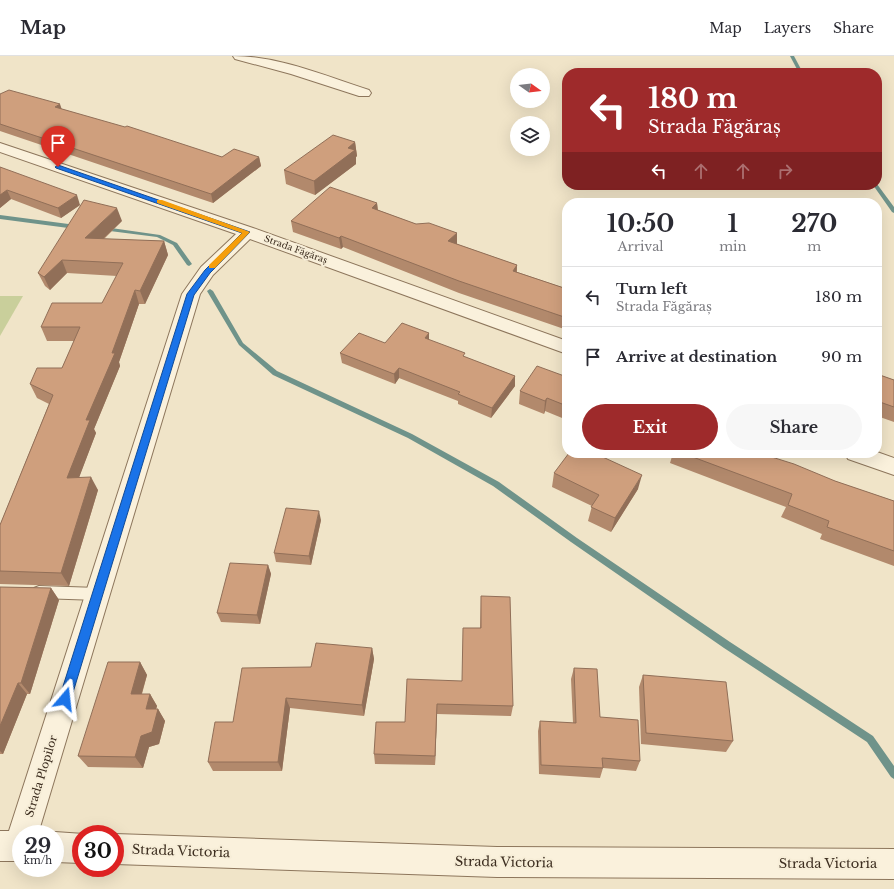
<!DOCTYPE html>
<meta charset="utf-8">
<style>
:root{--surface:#fff;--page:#f7f7f7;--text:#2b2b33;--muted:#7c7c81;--line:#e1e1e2;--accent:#9e2a2b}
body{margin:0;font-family:"Libre Baskerville",serif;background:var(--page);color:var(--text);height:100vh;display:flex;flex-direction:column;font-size:15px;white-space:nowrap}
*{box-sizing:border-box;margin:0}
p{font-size:13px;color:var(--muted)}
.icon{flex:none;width:22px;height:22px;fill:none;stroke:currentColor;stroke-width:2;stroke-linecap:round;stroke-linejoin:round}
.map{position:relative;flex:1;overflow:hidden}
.details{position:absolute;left:562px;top:142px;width:320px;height:260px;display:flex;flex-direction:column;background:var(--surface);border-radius:16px;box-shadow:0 4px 16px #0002}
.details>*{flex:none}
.banner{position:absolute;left:562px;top:12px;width:320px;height:122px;border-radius:16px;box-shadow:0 4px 16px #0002;background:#9e2a2b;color:#fff;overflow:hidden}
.needle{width:26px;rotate:104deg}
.fabs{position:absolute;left:510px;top:12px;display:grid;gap:8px}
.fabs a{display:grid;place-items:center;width:40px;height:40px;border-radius:50%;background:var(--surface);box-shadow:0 4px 16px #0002;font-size:20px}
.speed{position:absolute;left:12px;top:769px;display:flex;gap:8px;font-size:20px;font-weight:700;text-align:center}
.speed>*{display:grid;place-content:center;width:52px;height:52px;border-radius:50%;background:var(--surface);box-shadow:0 4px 16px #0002;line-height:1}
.speed small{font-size:10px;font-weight:400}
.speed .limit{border:6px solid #d22;background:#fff;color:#111}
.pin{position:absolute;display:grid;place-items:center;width:34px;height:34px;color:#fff;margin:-41px -17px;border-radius:50% 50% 50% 0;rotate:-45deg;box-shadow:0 0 4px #0007}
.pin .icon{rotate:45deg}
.me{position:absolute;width:44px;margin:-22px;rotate:17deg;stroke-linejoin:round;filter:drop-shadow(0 0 3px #0008)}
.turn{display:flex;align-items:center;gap:14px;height:84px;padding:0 20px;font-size:18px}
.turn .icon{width:52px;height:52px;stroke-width:2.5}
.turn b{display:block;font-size:28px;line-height:34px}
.lanes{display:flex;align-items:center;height:38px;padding:0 20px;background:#0003;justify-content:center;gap:20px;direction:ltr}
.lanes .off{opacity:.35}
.eta{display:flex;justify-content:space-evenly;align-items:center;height:68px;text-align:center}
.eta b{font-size:24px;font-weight:700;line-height:28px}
.primary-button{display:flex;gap:8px;margin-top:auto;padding:8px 20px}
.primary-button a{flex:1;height:46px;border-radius:24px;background:var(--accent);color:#fff;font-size:16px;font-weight:700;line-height:46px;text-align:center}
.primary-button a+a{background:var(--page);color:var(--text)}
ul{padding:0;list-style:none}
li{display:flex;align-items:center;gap:12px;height:60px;padding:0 20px;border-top:1px solid var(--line)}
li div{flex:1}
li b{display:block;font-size:15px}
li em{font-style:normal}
header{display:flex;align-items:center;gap:24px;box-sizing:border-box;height:56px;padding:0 20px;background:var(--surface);border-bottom:1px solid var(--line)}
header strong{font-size:19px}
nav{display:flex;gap:22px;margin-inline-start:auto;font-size:14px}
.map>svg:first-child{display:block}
.green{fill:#c9cf9b}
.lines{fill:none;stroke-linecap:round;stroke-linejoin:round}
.stream{fill:#6f938a;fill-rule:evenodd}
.service-casing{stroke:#8d765c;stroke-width:2}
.minor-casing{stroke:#8d765c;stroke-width:2}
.tertiary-casing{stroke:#8d765c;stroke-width:2}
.service{fill:#faf1dc;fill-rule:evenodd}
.minor{fill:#faf1dc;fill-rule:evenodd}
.tertiary{fill:#faf1dc;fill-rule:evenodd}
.wall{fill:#b2896c}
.shaded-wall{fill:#916f58}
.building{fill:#cf9f7d;stroke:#916f58}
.route{fill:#1a73e8;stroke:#114b97}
.slow{fill:#f59e0b}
.labels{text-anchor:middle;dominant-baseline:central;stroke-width:4;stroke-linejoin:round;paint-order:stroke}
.far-street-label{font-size:9px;fill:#3d2e20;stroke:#f7eed8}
.street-label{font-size:11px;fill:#3d2e20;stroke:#f7eed8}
.near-street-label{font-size:13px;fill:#3d2e20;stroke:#f7eed8}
</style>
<header>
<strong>Map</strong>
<nav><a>Map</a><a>Layers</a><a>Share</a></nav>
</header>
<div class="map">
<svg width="894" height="833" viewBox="0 0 894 833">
<rect width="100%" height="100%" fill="#f0e4c8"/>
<polygon class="green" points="0,240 23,240 0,280"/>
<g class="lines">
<g class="stream">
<polygon points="790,0 794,0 803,17 799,17"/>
<polygon points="877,128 894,151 894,157 892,156 873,129 877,129"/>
<polygon points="0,159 76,169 79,171 76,173 0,163"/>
<polygon points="104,171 160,179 177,187 192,208 189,210 187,209 173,189 157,181 102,174 101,173"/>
<polygon points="210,233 213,235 243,287 277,315 412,378 499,426 577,482 730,586 873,680 894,710 894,723 891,721 867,686 724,592 571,486 493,430 408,382 273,319 239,289 207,235"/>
</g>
<g class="service-casing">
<polygon id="service" points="39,530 98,532 103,534 105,538 103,542 98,544 39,542 34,540 32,536 34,532"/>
</g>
<g class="minor-casing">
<g id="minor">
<path d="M233,0C280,0 325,20 369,34L371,37L369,40H359L291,18L235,3Z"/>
<polygon points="0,87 253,172 567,285 567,298 250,183 213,219 200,238 38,778 21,778 21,792 12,789 8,778 182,238 201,211 236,178 0,96"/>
<polygon points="877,396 894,402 894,419 848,403 845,397"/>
</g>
</g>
<g class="tertiary-casing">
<g id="tertiary">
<polygon points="0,775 21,775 28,778 21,778 21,805 0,805"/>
<polygon points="55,776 84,778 81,778 81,807 55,806 55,778 50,778"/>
<polygon points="115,778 497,791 894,793 894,823 497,821 115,808"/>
</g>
</g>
<use href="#service" class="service"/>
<use href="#minor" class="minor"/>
<use href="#tertiary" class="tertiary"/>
</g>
<g class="wall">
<polygon points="0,38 61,53 222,101 259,101 261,110 213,147 0,75"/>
<polygon points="355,86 357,100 356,101 356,108 315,139 286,128 284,114"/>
<polygon points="0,111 80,149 61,162 11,143 0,152"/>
<polygon points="377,147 378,154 416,168 457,177 457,188 517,209 517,216 567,233 567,274 459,237 343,191 341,193 293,176 291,165"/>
<polygon points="122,165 104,183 164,185 168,199 145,248 139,248 119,306 120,310 94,373 96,377 79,421 98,434 69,530 0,528 0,469 49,348 37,342 30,328 62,312 74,285 47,285 41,271 102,247 117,220 67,217 50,234 45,230 38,217"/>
<polygon points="429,277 429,284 465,301 515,320 515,330 491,362 458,348 458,345 399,322 395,328 342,307 340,297"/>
<polygon points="877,318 894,324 894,366 877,360"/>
<polygon points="567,321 567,364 545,355 544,358 519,348 520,335"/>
<polygon points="673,397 759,397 835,425 894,445 894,510 820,483 822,478 781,461 786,451 670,407"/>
<polygon points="554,417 638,433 611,476 588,465 592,450 552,431"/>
<polygon points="321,464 311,509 276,506 274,497"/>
<polygon points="268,509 271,518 260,568 221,566 217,557"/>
<polygon points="0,531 51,532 59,544 30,638 27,638 3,698 0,698"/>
<polygon points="481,540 513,650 511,660 437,658 435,709 375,708 374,698 405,666 462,625 480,572"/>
<polygon points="372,592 374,603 364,660 290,652 282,715 213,715 208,706 233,666"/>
<polygon points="140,606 147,619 142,638 150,638 157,650 156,653 158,653 165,665 159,688 149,691 143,712 88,711 78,700"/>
<polygon points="574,612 600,661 640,705 636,715 603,712 600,722 539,718 538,675 540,665 573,667 571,623"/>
<polygon points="643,619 733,685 726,696 641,688 639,631"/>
</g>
<g class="shaded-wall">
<polygon points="60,48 63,57 55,51"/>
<polygon points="355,86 357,100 356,101 356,108 315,139 314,125 348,92"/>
<polygon points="259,101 261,110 213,147 211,138"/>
<polygon points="7,134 11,143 0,152 0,139"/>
<polygon points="77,139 80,149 61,162 58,152"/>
<polygon points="377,147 378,158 372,152"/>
<polygon points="117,152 122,165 90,195 85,182"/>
<polygon points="457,177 457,189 448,185"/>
<polygon points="341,180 343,191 341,193 339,182"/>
<polygon points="164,185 168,199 145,248 140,235"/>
<polygon points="62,204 67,217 50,234 44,221"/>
<polygon points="517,209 516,220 513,215"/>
<polygon points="135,234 139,248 119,306 120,310 94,373 96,377 74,435 67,422 86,364 112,297"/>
<polygon points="429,277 429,287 425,282"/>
<polygon points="399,312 399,322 395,328 394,318"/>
<polygon points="515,320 515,330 491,362 492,352"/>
<polygon points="547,342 545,355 544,358 545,345"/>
<polygon points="642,419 638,433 611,476 615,462"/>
<polygon points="91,421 98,434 69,530 61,517"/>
<polygon points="319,455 321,464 311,509 309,500"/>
<polygon points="268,509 271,518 260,568 257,559"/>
<polygon points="51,532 59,544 30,638 21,627"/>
<polygon points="372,592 374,603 364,660 362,649"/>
<polygon points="140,606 147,619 138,650 131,638"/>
<polygon points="18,627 27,638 3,698 0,695 0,670"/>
<polygon points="150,638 157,650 153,664 146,653"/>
<polygon points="286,642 290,652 282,715 278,706"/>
<polygon points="437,648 437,658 435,709 435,700"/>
<polygon points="158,653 165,665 159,688 149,691 143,712 135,701 141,680"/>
</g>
<g class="building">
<polygon points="9,34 60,48 55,51 125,71 127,70 222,101 234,93 259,101 211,138 0,68 0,38"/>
<polygon points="333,79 355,86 348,92 355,94 314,125 284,114"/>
<polygon points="0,111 77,139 58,152 7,134 0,139"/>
<polygon points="330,131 377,147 372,152 416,168 429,167 457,177 448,185 517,209 513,215 567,233 567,262 459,225 341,180 339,182 291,165"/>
<polygon points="84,144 117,152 85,182 164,185 140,235 135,234 112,297 115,297 86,364 90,364 67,422 91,421 61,517 0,515 0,469 53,339 30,328 37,312 62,312 80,271 41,271 52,247 102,247 123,207 62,204 44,221 38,217"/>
<polygon points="402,267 429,277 425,282 465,297 463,300 515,320 492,352 458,338 460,336 399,312 394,318 340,297 359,277 385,287"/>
<polygon points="877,284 880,285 877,294"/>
<polygon points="537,310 567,321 567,350 547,342 545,345 520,335"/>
<polygon points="877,318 894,324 894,351 877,345"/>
<polygon points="569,397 594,397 642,419 615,462 591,451 599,439 554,417"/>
<polygon points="682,397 759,397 794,408 835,425 894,445 894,495 827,471 829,465 788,449 792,438"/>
<polygon points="286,452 319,455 309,500 274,497"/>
<polygon points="230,507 268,509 257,559 217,557"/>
<polygon points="0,531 51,532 21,627 18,627 0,670"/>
<polygon points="481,540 510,541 513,650 437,648 435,700 374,698 376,666 405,666 407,623 462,625 463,572 481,572"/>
<polygon points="316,587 372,592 362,649 286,642 278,706 208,706 215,666 233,666 242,612 311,611"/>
<polygon points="108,606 140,606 131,638 150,638 146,653 158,653 152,676 141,680 135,701 78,700"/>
<polygon points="574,612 597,613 600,661 638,664 640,705 602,702 603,712 541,709 540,665 576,667"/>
<polygon points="643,619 726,626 733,685 646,677"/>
</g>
<polygon class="route" points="58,109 250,176 210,217 194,239 71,643 69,647 65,649 61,647 59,643 187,238 205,214 242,177 56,112 55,111"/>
<polygon class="slow" points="157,144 162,144 250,176 215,212 209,212 209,209 242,177 157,147"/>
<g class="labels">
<g class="far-street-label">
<text transform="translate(296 193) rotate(20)">Strada Făgăraș</text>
</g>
<g class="street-label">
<text transform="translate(41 720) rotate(-73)">Strada Plopilor</text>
</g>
<g class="near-street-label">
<text transform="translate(181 795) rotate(2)">Strada Victoria</text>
<text transform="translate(504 806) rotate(1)">Strada Victoria</text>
<text x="828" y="807">Strada Victoria</text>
</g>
</g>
</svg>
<div class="fabs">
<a><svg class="needle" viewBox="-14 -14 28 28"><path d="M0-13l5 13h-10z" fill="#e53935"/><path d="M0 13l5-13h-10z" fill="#7c7c81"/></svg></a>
<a><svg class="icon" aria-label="layers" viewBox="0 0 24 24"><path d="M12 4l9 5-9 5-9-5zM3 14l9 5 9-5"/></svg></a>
</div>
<div class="speed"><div>29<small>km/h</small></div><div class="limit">30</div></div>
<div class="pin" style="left:58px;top:111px;background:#d93025"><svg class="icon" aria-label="arrive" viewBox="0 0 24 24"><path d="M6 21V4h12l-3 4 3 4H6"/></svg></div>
<svg class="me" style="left:65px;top:643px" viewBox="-20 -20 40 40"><path d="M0-17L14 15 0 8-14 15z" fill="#1a73e8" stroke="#fff" stroke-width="4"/></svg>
<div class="banner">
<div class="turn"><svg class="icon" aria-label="left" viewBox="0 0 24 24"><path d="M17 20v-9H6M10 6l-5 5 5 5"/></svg><div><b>180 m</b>Strada Făgăraș</div></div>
<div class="lanes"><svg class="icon" aria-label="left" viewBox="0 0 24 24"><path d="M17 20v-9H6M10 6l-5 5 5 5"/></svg><svg class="icon off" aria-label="ahead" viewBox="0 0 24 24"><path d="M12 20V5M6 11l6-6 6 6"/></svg><svg class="icon off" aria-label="ahead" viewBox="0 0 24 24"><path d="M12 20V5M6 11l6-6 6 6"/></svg><svg class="icon off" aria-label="right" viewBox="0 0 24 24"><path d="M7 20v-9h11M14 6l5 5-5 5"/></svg></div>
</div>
<section class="details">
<div class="eta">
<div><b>10:50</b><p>Arrival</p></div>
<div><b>1</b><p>min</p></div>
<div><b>270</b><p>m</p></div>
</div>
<ul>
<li><svg class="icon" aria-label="left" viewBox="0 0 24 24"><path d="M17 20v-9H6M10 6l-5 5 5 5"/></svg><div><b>Turn left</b><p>Strada Făgăraș</p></div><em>180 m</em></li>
<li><svg class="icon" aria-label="arrive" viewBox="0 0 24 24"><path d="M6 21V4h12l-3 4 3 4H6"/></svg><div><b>Arrive at destination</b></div><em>90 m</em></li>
</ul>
<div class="primary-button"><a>Exit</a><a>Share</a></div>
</section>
</div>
